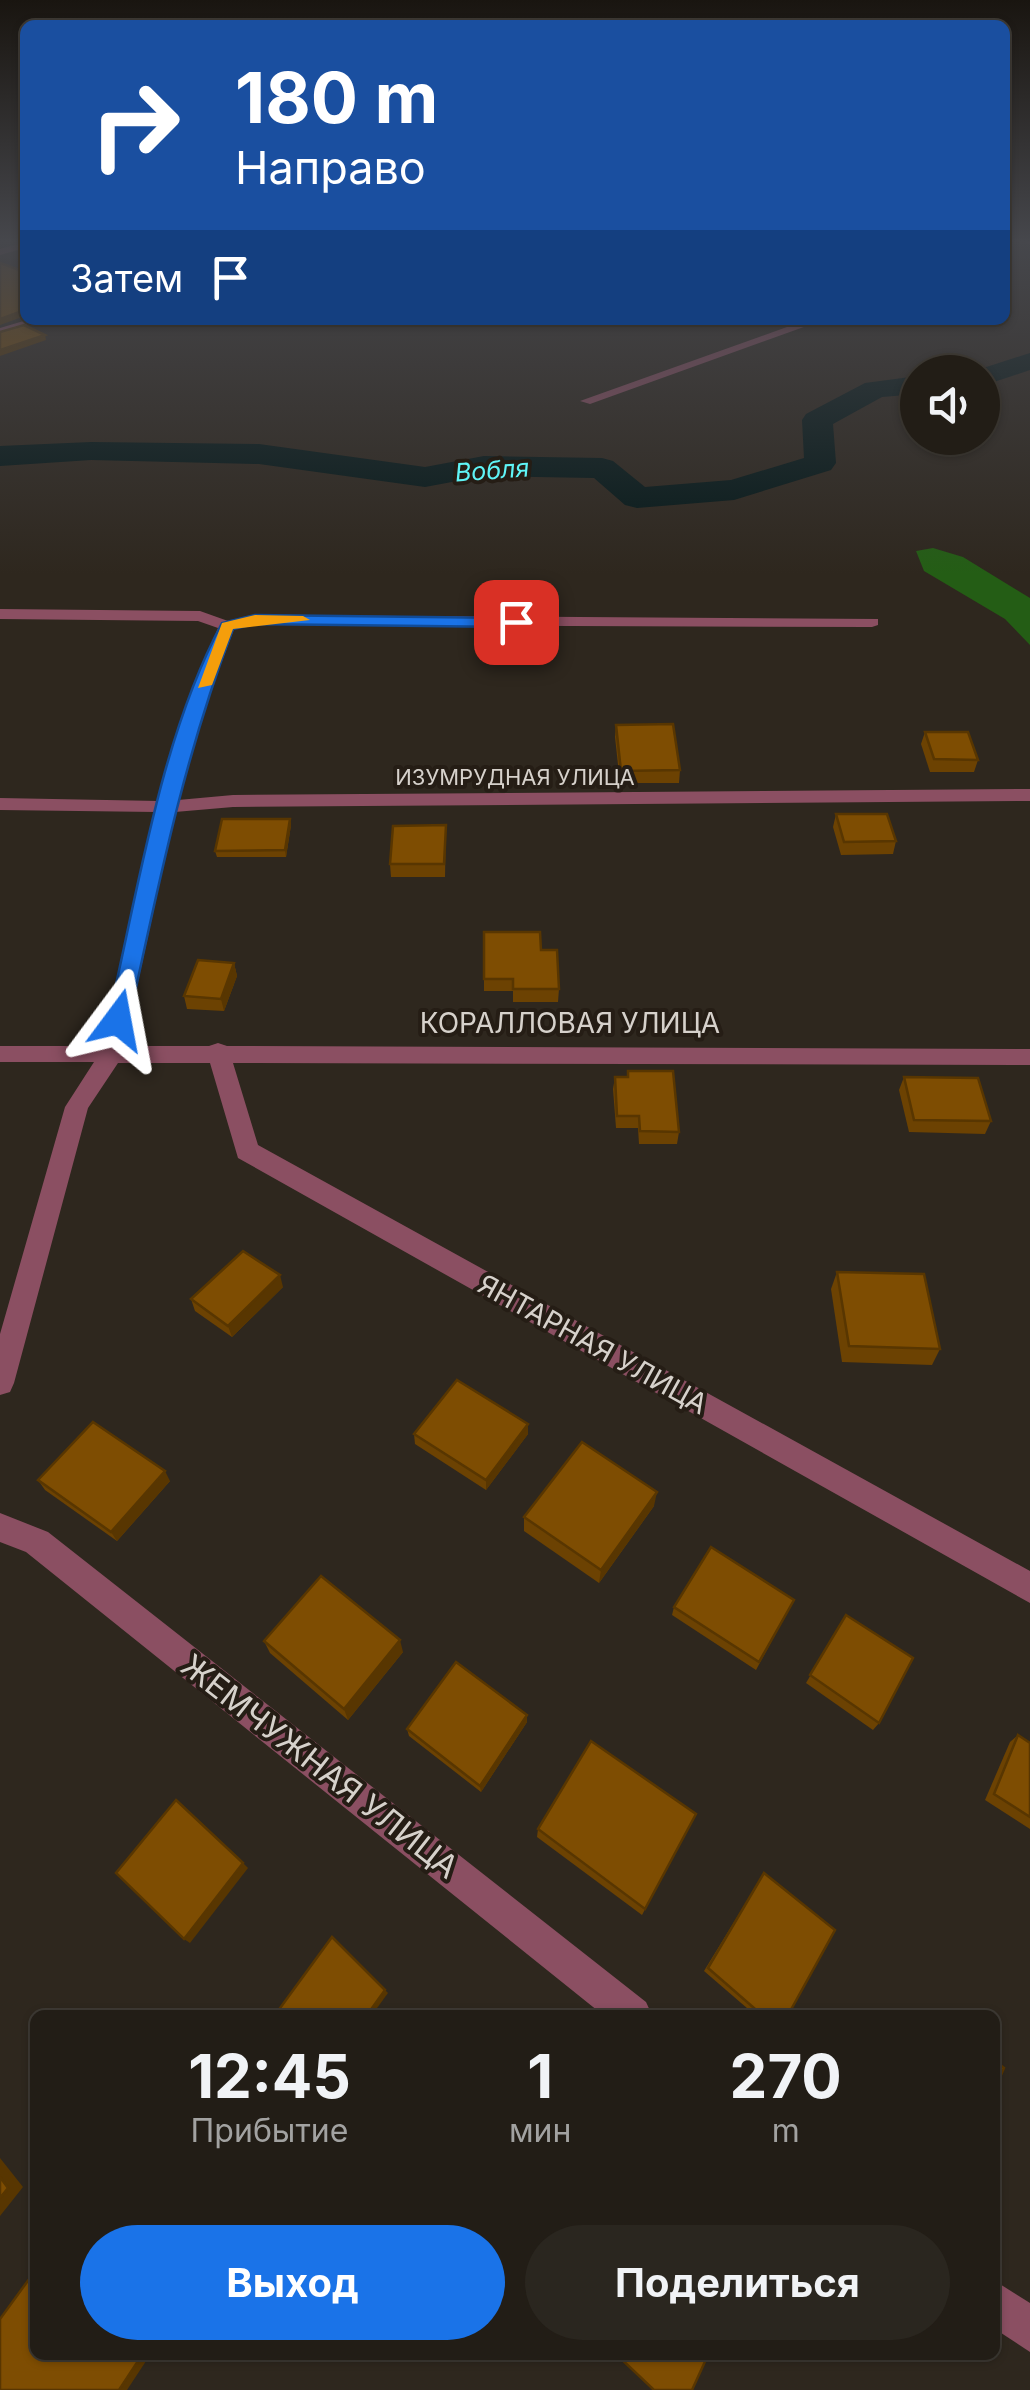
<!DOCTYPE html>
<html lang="ru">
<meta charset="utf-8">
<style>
:root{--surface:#221d16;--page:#2a261f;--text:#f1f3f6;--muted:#a2a2a1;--line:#3f3b35;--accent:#1a73e8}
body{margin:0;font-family:Inter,sans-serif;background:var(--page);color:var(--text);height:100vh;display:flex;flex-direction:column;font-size:38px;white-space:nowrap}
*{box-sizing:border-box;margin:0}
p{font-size:32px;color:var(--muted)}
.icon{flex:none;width:55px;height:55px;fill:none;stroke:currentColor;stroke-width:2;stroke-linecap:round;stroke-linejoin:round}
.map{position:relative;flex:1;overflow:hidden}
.sheet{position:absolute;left:30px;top:2010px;width:970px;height:350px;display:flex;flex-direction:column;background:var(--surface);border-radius:15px;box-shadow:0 2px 8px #0004,0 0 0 2px var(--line)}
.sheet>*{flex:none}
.guide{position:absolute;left:20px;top:20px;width:990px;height:305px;border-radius:15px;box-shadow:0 2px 8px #0004,0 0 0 2px var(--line);background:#1a4fa0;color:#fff;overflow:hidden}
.controls{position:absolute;left:900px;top:355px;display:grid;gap:20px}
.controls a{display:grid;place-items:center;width:100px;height:100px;border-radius:50%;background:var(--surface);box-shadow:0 2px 8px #0004,0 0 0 2px var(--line);font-size:50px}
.pin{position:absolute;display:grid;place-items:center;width:85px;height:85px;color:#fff;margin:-42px;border-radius:20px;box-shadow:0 5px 15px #0006}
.me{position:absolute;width:110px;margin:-55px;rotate:13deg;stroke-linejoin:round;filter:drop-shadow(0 0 8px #0008)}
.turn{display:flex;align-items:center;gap:35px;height:210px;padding:0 50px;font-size:45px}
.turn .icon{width:130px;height:130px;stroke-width:2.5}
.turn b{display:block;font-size:70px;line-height:85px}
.then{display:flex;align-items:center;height:95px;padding:0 50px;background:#0003;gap:20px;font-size:38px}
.eta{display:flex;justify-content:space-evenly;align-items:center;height:170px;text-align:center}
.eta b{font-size:60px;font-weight:700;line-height:70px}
.button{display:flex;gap:20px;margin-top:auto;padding:20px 50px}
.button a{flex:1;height:115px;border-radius:60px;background:var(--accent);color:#fff;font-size:40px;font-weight:700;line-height:115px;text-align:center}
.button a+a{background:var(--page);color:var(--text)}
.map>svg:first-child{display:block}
.green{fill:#245d15}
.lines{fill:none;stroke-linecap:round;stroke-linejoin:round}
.river{fill:#051818;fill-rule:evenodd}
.minor{fill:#8b4f62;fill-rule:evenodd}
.wall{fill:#6c4202}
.shaded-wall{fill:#583601}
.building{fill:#7e4d02;stroke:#583601;stroke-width:2.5}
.route{fill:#1a73e8;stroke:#114b97;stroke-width:2.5}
.slow{fill:#f59e0b}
.labels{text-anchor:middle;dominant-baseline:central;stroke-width:8;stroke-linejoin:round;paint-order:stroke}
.far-street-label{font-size:22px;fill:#d6d1cb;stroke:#251d15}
.far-water-label{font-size:25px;font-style:italic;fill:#5ff4f6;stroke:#251d15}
.street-label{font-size:28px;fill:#d6d1cb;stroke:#251d15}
.near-street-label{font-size:32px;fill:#d6d1cb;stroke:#251d15}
</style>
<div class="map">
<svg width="1030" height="2390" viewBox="0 0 1030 2390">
<rect width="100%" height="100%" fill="#2e271e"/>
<polygon class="green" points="933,548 963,557 1030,598 1030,645 1005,619 924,571 916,551"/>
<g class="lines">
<g class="river">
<polygon points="1030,353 1030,370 982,386 982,372 971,372"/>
<polygon points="918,376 918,394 882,397 833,424 836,463 831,470 734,500 637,508 625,505 594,478 484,476 425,487 259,464 91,460 0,466 0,446 91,442 259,444 425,467 484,456 602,458 613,461 645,487 731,480 804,458 802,420 806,414 865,383"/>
</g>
<g class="minor">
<polygon points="1021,239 1030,239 1030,245"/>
<polygon points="25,242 25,248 0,255 0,249"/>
<polygon points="27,320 45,320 0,335 0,328"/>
<polygon points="794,320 815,323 590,404 580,401 798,323"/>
<polygon points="0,609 200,611 228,621 255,615 878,619 878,625 872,627 255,625 234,629 203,712 178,800 233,795 1030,789 1030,801 233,807 175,812 124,1046 209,1046 218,1043 227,1046 1030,1049 1030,1065 233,1063 258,1145 1030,1571 1030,1603 238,1158 210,1063 118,1063 88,1108 14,1383 10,1392 0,1395 0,1334 65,1107 94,1062 0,1062 0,1046 102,1046 156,812 0,810 0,798 159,801 185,712 218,628 198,621 0,619"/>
<polygon points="0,1513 48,1532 646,2002 652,2015 603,2015 26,1552 0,1542"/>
<polygon points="995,2281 1030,2303 1030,2352 995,2329"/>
</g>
</g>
<g class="wall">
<polygon points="616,725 680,770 679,783 620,783 615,737"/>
<polygon points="925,732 978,760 974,772 930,772 921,744"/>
<polygon points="836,814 896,841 893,854 841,855 833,827"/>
<polygon points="290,819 291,825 286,857 217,857 215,851"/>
<polygon points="446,825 445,877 391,877 390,864"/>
<polygon points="484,932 541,950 559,989 558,1002 513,1002 513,991 484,991"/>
<polygon points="234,963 237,976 224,1011 187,1009 184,996"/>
<polygon points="615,1077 679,1132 677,1144 639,1144 638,1128 616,1128 613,1089"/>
<polygon points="904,1077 991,1121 985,1134 909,1132 899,1090"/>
<polygon points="837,1272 940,1349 932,1365 842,1362 831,1289"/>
<polygon points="283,1287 232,1337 195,1311 191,1299"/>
<polygon points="528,1424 528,1434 486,1490 415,1444 414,1434"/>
<polygon points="38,1480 170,1481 117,1541 45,1490"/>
<polygon points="654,1506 599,1583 524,1531 524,1517"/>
<polygon points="794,1600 756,1670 672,1615 674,1607"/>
<polygon points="846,1615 879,1723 873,1730 806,1683"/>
<polygon points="264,1641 403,1652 348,1720 270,1653"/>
<polygon points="527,1722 481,1792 409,1736 407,1729"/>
<polygon points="1018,1735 1030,1743 1030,1829 985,1800 1010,1742"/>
<polygon points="696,1814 642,1915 537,1837 538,1829"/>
<polygon points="764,1873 788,2015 755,2015 704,1971"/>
</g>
<g class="shaded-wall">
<polygon points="25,310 25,316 0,325 0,319"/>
<polygon points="45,335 46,340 0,356 0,350"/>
<polygon points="290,819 291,825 286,857 285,850"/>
<polygon points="234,963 237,976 224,1011 221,999"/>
<polygon points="280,1275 283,1287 232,1337 228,1326"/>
<polygon points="528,1424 528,1434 486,1490 486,1480"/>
<polygon points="165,1471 170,1481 117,1541 111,1532"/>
<polygon points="657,1492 654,1506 599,1583 601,1570"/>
<polygon points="400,1640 403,1652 348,1720 344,1709"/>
<polygon points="527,1715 527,1722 481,1792 480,1786"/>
<polygon points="243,1863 248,1868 190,1943 184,1939"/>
<polygon points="385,1990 388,1993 372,2015 367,2015"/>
<polygon points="0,2158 23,2187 0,2216"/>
<polygon points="142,2355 150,2355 127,2390 119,2390"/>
</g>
<g class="building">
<polygon points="0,263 25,272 25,310 0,319"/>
<polygon points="24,325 45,335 0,350 0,332"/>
<polygon points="673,724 680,770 621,771 616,725"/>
<polygon points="925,732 968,732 978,760 934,759"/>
<polygon points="836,814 887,814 896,841 844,842"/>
<polygon points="222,819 290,819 285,850 215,851"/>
<polygon points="446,825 444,864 390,864 393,826"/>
<polygon points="484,932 540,932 541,950 557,950 559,989 513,989 513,979 484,979"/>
<polygon points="198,960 234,963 221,999 184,996"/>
<polygon points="628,1071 673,1071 679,1132 640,1131 639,1116 617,1116 615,1077 628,1077"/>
<polygon points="904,1077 978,1078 991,1121 914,1120"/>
<polygon points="243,1251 280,1275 228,1326 191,1299"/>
<polygon points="837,1272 924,1274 940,1349 849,1346"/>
<polygon points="457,1380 528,1424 486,1480 414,1434"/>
<polygon points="93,1422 165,1471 111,1532 38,1480"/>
<polygon points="582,1442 657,1492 601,1570 524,1517"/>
<polygon points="711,1547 794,1600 759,1662 674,1607"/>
<polygon points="321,1576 400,1640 344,1709 264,1641"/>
<polygon points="846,1615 913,1658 879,1723 810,1675"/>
<polygon points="456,1662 527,1715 480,1786 407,1729"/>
<polygon points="1018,1735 1030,1743 1030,1817 994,1794"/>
<polygon points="591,1741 696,1814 645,1909 538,1829"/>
<polygon points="176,1800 243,1863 184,1939 116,1873"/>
<polygon points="764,1873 835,1930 788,2015 762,2015 708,1968"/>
<polygon points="332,1937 385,1990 367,2015 275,2015"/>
<polygon points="995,2061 1004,2068 995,2089"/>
<polygon points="0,2177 8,2188 0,2198"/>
<polygon points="35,2271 35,2355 142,2355 119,2390 0,2390 0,2319"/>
<polygon points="617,2355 708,2355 692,2390 654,2390"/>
</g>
<linearGradient id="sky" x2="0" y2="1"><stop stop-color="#191510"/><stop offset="0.42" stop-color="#46474c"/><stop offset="1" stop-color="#46474c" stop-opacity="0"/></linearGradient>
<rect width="1030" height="574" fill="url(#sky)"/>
<path class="route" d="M255,615L516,618L523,622L516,627L255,624L233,629C184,756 158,887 129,1020L118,1027L111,1025L108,1020C138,892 160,739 222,623Z"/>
<polygon class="slow" points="255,615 303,616 310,620 233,629 212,685 198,688 222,623"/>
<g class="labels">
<g class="far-street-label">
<text x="515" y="777">ИЗУМРУДНАЯ УЛИЦА</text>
</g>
<g class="far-water-label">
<text transform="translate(492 470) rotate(-4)">Вобля</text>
</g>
<g class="street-label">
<text x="570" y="1023">КОРАЛЛОВАЯ УЛИЦА</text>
<text transform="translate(593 1344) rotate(29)">ЯНТАРНАЯ УЛИЦА</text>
</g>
<g class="near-street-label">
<text transform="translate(320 1766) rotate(38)">ЖЕМЧУЖНАЯ УЛИЦА</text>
</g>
</g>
</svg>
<div class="controls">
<a><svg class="icon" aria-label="sound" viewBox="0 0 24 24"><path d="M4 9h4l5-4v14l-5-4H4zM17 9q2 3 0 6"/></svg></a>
</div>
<div class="pin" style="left:516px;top:622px;background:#d93025"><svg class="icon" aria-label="arrive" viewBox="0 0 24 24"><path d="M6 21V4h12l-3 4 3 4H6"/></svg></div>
<svg class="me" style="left:118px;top:1020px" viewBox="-20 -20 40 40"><path d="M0-17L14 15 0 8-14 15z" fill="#1a73e8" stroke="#fff" stroke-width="4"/></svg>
<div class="guide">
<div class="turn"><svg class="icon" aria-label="right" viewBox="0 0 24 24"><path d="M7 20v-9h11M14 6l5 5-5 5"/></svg><div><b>180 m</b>Направо</div></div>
<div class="then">Затем<svg class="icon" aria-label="arrive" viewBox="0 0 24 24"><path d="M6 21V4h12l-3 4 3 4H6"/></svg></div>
</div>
<section class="sheet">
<div class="eta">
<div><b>12:45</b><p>Прибытие</p></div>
<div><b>1</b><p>мин</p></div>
<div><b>270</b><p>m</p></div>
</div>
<div class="button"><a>Выход</a><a>Поделиться</a></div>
</section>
</div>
